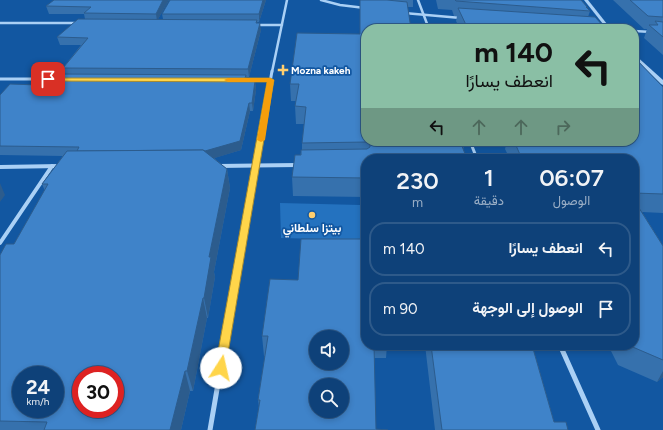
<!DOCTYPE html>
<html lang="ar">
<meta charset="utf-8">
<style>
:root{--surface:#0e4179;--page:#17487e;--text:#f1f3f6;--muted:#9bafc6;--line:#2e5a8a}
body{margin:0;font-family:Figtree,Vazirmatn,sans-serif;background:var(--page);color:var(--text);direction:rtl;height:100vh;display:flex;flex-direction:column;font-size:15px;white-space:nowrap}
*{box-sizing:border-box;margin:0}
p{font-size:13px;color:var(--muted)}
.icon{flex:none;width:22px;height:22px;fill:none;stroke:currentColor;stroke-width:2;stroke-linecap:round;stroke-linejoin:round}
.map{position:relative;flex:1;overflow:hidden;direction:ltr}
.side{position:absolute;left:361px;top:154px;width:278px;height:196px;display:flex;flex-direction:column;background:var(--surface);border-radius:16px;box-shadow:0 2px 6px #0003,0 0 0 1px var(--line);direction:rtl}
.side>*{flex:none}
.guide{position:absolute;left:361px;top:24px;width:278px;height:122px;border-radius:16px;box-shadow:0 2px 6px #0003,0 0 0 1px var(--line);direction:rtl;background:#8abfa5;color:#111;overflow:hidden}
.fabs{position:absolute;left:309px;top:330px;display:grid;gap:8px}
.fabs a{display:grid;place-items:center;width:40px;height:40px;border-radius:50%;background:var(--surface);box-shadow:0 2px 6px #0003,0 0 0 1px var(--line);font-size:20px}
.speed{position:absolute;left:12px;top:366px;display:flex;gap:8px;font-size:20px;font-weight:700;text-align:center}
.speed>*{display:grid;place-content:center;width:52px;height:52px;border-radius:50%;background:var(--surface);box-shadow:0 2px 6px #0003,0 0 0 1px var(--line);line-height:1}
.speed small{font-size:10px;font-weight:400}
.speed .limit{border:6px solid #d22;background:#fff;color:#111}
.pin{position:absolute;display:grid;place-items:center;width:34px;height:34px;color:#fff;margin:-17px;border-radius:8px;box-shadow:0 2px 6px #0006}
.me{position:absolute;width:44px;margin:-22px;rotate:10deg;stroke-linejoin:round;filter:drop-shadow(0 0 3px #0008)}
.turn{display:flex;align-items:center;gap:14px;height:84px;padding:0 20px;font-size:18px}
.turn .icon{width:52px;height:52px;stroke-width:2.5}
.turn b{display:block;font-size:28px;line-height:34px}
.lanes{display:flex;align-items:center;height:38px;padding:0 20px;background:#0003;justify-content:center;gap:20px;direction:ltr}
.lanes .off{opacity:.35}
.eta{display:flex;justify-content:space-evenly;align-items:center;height:68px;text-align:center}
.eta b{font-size:24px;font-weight:600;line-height:28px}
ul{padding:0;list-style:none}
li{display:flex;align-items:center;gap:12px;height:54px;margin:0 8px 6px;padding:0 12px;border:2px solid var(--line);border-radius:16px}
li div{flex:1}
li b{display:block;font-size:15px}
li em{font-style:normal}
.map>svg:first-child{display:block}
.green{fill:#2472bf}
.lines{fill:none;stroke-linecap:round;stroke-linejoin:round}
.minor-far3{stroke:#aad0f5;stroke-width:2.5}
.minor-far2{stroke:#aad0f5;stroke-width:3}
.minor-far1{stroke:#aad0f5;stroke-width:4}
.minor{stroke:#aad0f5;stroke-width:5}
.tertiary{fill:#aad0f5;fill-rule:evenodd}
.wall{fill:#3671ad}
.shaded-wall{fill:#2c5c8d}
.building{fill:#3f83c9;stroke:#2c5c8d;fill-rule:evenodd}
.route{fill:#ffd54a;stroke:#a68a30}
.slow{fill:#f59e0b}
.poi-dot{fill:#ffce6e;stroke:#1257a1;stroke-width:1.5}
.labels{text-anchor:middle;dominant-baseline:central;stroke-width:3.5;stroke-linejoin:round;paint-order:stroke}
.far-poi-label{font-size:10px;font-weight:bold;fill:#fff;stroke:#1257a1;text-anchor:start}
.poi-label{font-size:12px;font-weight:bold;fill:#fff;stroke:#1257a1}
</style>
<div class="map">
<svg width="663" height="430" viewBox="0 0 663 430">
<rect width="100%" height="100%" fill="#1257a1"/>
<polygon class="green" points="280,203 360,205 364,240 281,238"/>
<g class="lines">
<g class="minor-far3">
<polyline points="321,0 340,5 365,8"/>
<polyline points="418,0 429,29"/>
<polyline points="404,13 461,18"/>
<polyline points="0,23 77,23"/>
<polyline points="256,25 282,25"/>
<polyline points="634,31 652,32"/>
<polyline points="272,72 287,0"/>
</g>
<g class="minor-far2">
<polyline points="0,79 58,79"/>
<polyline points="243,80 270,80"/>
<polyline points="470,141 477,159"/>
<polyline points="256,163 272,71"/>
</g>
<g class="minor-far1">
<polyline points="218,166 298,165"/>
<polyline points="0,167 60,166"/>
<polyline points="0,243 52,166"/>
<polyline points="236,280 256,162"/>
</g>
<g class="minor">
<polyline points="560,345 598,430"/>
<polyline points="210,430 236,279"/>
</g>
<g class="tertiary">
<polygon points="584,0 588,0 611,29 607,29"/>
<polygon points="634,54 663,80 663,85 661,84 634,58"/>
</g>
</g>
<g class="wall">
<polygon points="169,0 158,19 163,19 162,14 170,0 266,0 259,22 257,22 261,30 249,77 246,77 247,81 255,81 256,90 253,111 250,111 241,150 214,158 227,169 230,188 214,272 215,277 208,318 207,318 193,391 190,391 181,430 0,430 0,255 14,244 45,191 42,184 63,156 0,155 0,95 52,81 64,74 63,68 81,45 60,45 57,37 85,19 84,14 49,14 46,6"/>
<polygon points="360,0 413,0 413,7 407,7 366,141 465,141 463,150 366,159 366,197 293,196 292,177 302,150 302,143 304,124 296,124 295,106 296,101 291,101 290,84 360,34"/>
<polygon points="436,0 581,0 588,8 588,10 590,11 588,17 606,29 460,29 456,21 457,16 454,16 452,10 438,9"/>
<polygon points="613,0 663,0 663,55 644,38 647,29 644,29"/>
<polygon points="663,87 663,213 642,212 663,246 663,377 657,382 618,365 608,345 634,345 634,159 510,159 505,149 507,141 634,141"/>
<polygon points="298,280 366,345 387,345 386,358 374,358 255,430 259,407 258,400 265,356 264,356 262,336"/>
<polygon points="425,345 532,345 554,422 568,430 435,430"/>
</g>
<g class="shaded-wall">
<polygon points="163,0 169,0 157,21 156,14"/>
<polygon points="263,0 266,0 259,22 259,14"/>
<polygon points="260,23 261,30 249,77 248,69"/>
<polygon points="246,75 247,83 244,81"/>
<polygon points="255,81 256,90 253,111 252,103"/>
<polygon points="249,103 250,111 241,150 202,162 200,153"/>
<polygon points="227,169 230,188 214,272 215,277 208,318 204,298 209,257"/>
<polygon points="0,183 5,195 0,202"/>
<polygon points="203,298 207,318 193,391 187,371"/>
<polygon points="185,371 190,391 181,430 170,430"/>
<polygon points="663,371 663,377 657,382"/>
</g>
<g class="building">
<polygon points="54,0 163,0 156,14 84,13 91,7 46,6"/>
<polygon points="170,0 263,0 259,14 162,14"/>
<polygon points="360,0 387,0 407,2 411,29 366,29 366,141 460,141 467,159 366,159 366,178 292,177 295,155 301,155 301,150 367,149 370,147 370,144 367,142 302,143 306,107 295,106 299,84 290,84 297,33 360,34"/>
<polygon points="455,0 581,0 588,8 586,7 590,11 456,1"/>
<polygon points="630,0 663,0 663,17 648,16"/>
<polygon points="458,8 595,17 606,29 468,29"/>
<polygon points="78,19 257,20 256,23 260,23 248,69 63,68 88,38 57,37"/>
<polygon points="655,21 663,22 663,37 649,25 658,25"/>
<polygon points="634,57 663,87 663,194 634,193 634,159 522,159 514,141 634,141"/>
<polygon points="58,74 246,75 244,81 255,81 252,103 249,103 240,141 205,151 203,150 77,151 79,147 0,146 0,95 10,84 38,85 40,81 52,81"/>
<path d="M203,150L227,169L209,257H211L204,298H203L187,371H185L170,430H44L47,422L0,421V255L6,244H14L48,184H42L67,151ZM21,375H55V409H21ZM81,375H115V409H81Z"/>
<polygon points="634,200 663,246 663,360 628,345 634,345"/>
<path d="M301,239H366V345H374L376,429L388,430H255L260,400H258L268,336H262L270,279L298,280ZM316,337H342V363H316ZM316,385H342V411H316Z"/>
<polygon points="431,345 532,345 554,422 566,422 568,430 442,430"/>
</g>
<polygon class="route" points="45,78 270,78 274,80 225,371 221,373 217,371 215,368 267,82 48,81 45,81"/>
<polygon class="slow" points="270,78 274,80 265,140 261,142 257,140 267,82 228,82 224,80 228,78"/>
<g class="poi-dot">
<path d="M281 64h4v4h4v4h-4v4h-4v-4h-4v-4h4z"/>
<circle cx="312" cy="215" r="4"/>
</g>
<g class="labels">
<g class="far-poi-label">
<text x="291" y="70">Mozna kakeh</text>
</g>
<g class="poi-label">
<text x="312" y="228">بيتزا سلطاني</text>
</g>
</g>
</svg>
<div class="fabs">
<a><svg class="icon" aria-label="sound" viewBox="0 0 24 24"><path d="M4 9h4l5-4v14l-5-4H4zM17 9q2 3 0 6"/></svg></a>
<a><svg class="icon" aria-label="search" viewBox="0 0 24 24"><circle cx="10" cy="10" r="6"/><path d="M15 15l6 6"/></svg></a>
</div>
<div class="speed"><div>24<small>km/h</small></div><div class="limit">30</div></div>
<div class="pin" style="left:48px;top:79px;background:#d93025"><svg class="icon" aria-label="arrive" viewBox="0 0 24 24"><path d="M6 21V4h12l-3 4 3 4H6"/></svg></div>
<svg class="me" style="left:221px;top:368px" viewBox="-20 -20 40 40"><circle r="19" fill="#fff"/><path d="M0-13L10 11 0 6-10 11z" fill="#ffd54a"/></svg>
<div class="guide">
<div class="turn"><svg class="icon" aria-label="left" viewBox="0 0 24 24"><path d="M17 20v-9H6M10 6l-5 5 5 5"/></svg><div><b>140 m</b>انعطف يسارًا</div></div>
<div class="lanes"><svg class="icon" aria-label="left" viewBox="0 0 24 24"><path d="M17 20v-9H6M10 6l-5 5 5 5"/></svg><svg class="icon off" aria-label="ahead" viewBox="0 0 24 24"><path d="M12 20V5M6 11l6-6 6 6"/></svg><svg class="icon off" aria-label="ahead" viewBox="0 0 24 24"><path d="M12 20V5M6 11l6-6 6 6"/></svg><svg class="icon off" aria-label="right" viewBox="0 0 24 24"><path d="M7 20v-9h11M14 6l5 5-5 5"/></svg></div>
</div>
<section class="side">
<div class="eta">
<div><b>06:07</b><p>الوصول</p></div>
<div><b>1</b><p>دقيقة</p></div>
<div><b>230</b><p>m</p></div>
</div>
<ul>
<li><svg class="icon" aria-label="left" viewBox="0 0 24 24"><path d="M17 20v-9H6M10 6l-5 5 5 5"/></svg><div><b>انعطف يسارًا</b></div><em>140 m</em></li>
<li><svg class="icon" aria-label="arrive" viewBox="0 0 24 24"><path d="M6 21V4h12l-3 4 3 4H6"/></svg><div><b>الوصول إلى الوجهة</b></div><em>90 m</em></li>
</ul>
</section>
</div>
